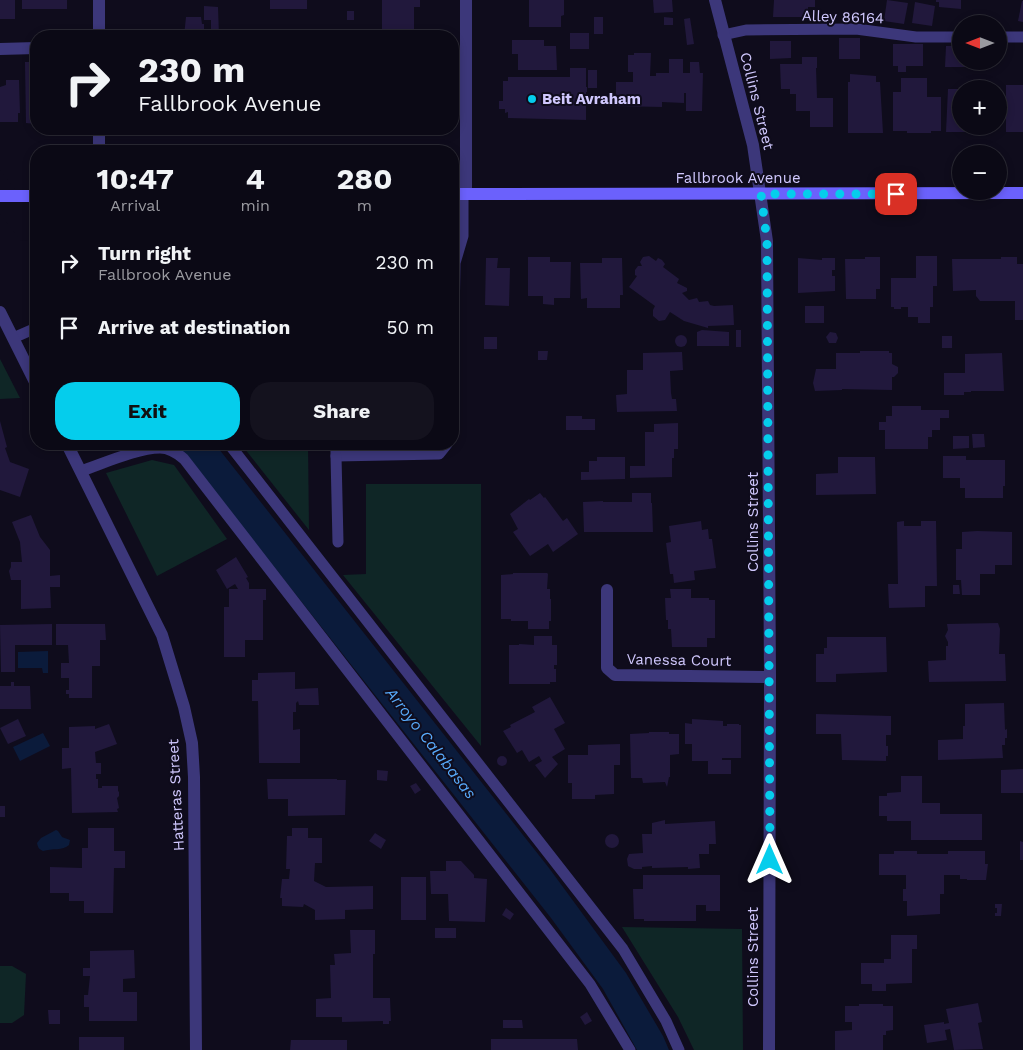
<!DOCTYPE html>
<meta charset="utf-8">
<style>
:root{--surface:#0b0915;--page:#14121e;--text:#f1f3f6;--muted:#9a9aa0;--line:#2b2a34;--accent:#05cdec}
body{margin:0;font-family:"Work Sans",sans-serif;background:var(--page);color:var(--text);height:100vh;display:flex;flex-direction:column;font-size:19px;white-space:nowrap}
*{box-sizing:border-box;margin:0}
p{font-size:16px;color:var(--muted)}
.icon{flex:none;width:28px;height:28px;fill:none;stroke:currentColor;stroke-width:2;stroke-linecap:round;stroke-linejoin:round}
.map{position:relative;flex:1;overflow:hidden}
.sheet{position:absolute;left:30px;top:145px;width:429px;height:305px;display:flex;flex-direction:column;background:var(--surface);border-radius:20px;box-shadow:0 2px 8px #0003,0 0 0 1px var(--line)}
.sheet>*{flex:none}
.hud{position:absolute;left:30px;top:30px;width:429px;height:105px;border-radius:20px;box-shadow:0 2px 8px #0003,0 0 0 1px var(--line);background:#0b0915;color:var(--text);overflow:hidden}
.needle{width:32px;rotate:270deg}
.buttons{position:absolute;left:952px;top:15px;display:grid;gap:10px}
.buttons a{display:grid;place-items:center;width:55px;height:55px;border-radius:50%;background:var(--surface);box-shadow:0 2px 8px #0003,0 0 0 1px var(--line);font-size:25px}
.pin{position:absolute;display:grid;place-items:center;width:42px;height:42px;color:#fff;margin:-21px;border-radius:10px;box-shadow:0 2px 8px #0006}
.me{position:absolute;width:55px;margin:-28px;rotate:0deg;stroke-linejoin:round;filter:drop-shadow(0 0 4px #0008)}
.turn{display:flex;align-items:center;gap:18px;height:105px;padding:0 25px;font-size:22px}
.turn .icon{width:65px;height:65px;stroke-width:2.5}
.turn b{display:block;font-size:35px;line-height:42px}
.eta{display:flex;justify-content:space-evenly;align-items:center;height:85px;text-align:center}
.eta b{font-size:30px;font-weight:700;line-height:35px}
.primary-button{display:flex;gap:10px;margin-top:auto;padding:10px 25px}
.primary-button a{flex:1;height:58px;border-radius:20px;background:var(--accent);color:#111;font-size:20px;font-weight:700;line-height:58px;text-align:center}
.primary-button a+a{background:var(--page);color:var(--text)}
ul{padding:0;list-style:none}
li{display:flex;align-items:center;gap:15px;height:65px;padding:0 25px}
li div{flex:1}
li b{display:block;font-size:19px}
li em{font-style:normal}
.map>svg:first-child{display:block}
.green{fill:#0f2626}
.water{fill:#0b1b3b}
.pier{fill:#0f0c1c}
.building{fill:#21183c}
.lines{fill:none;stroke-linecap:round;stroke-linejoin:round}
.lane{stroke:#3c377a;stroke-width:11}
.street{stroke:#3c377a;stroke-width:12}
.secondary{stroke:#6b61fc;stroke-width:12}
.route{stroke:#05cdec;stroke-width:9;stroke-dasharray:0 16.2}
.poi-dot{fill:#05cdec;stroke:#0f0c1c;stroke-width:2}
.labels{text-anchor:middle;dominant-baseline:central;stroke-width:4;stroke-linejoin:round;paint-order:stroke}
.street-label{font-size:15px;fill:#d0c8fe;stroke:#0f0c1c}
.poi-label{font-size:15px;font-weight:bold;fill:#d0c8fe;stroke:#0f0c1c;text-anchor:start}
.water-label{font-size:16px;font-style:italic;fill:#58aafb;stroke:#0f0c1c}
</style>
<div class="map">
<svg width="1023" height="1050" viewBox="0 0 1023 1050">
<rect width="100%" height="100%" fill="#0f0c1c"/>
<g class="green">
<polygon points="0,359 20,398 0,399"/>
<polygon points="241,444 308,444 309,530"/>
<polygon points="152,460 174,465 227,539 157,576 106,473"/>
<polygon points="366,484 481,484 481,746 343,575 366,574"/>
<polygon points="622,927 742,929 743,1050 694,1050 678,1017"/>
<polygon points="0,966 12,966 26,974 24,1015 12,1023 0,1023"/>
</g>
<g class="water">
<polygon points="177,444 215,444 549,868 626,973 663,1036 669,1050 637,1050 603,989 551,918"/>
<polygon points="48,651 48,673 43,673 42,668 18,668 18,652"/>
<polygon points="43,733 50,746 20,761 13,747"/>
<path d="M56,830L58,831L62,837L70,840L69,845C63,851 52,848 43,851C39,849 38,848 37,843L41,838Z"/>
</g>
<polygon class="pier" points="0,170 36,216 36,240 21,241 0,214"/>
<g class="building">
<rect x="0" y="0" width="15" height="19"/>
<rect x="22" y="0" width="45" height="9"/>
<rect x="270" y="0" width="37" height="9"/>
<polygon points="382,0 420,0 420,7 414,7 414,32 382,32"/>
<polygon points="529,0 564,0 564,15 561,16 561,27 529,27"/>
<polygon points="653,0 672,0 673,12 654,13"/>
<polygon points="774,0 815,0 815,7 808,7 808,17 773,17"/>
<polygon points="887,0 908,3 904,24 884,21"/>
<polygon points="936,0 961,0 961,9 939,7 939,2 936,2"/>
<polygon points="1022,1 1023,1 1023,22 1018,21"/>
<polygon points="915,2 935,6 932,26 912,23"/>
<polygon points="204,6 218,7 219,36 211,36 211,20 204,20"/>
<rect x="347" y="11" width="7" height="9"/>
<polygon points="186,17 201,17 202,24 204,24 204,36 184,36"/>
<rect x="594" y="17" width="9" height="17"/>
<polygon points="664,17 673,18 673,25 664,25"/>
<polygon points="690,18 694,44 687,45 684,19"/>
<rect x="570" y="33" width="19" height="16"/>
<rect x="839" y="38" width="21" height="21"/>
<polygon points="512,40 544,40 544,46 556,46 557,70 518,70 518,54 512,54"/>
<polygon points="770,41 791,41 791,58 770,59"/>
<polygon points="893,44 923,44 923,66 906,66 906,72 898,72 898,66 893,66"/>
<polygon points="946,46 961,46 961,61 973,61 973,67 945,67"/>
<polygon points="634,53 651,53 650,76 656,76 656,73 669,73 669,59 683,59 683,73 690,73 690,62 699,62 700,73 703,73 702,111 686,111 686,93 684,93 684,103 662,102 662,107 616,106 616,82 633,82 633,72 628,72 628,55 634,55"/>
<polygon points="802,57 817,57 817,68 816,68 817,98 833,98 833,127 810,127 810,111 796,111 796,94 790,94 790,89 781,89 780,64 802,64"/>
<polygon points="25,62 36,62 36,124 26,123"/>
<polygon points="570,68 586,68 586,87 587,87 587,92 586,92 586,120 508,118 508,112 505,113 505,109 499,109 499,101 503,101 503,81 508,81 508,77 570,77"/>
<rect x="588" y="70" width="9" height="18"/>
<polygon points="850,74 876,76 876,82 880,82 883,133 848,133 848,82 850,82"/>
<polygon points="901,78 927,78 927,97 941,97 941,131 931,131 931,133 907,133 907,131 893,131 893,92 901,92"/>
<polygon points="6,80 19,80 20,113 18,113 18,122 0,122 0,87 6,85"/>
<rect x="1006" y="85" width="17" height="47"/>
<polygon points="948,89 961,89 961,126 990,126 990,130 972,130 972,132 946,132"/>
<polygon points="649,256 656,261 658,258 662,260 665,264 663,267 679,279 677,283 687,288 687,291 682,293 689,300 697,298 699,302 708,301 710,305 714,306 733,305 734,325 708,326 708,328 684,321 670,312 665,320 659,321 653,316 653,310 655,306 629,287 637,276 635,275 635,270 638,266 642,266 640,262 643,257"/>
<polygon points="916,256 937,256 937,286 933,286 933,307 930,307 930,323 918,323 918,317 908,317 908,307 901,307 901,309 894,309 894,307 891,307 891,278 916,278"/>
<polygon points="528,257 550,257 550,262 571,262 570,298 554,298 554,305 543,304 543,296 528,296"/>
<polygon points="865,257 880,257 880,289 876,289 876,299 846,299 845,259 865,259"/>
<polygon points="1001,257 1017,257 1017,264 1023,264 1023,320 1015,320 1015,301 980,301 976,296 976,290 953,291 952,259 1001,259"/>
<polygon points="486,258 498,258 497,268 510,268 509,306 485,305"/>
<polygon points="602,258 622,258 623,295 620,295 620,308 587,308 587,298 581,299 580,263 602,263"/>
<polygon points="798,258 822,260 822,258 835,258 835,270 832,270 832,276 835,276 835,291 798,293"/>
<rect x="805" y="306" width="19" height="17"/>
<polygon points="702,330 729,332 729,346 697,346 697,332"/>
<rect x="736" y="330" width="5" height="17"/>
<polygon points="830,332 836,333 838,338 836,343 829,343 826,337"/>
<circle cx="681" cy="341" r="6"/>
<rect x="942" y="336" width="10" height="12"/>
<rect x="484" y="337" width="13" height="12"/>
<polygon points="538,351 548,351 547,360 538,360"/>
<polygon points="860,351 889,351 889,353 892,353 892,364 898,367 898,373 894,377 892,377 892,390 842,389 842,390 815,391 813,383 816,369 836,369 836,353 860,353"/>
<polygon points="682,352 683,370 670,371 671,393 672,399 676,399 677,411 617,412 616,395 627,394 627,370 643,370 643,353"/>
<polygon points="1002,353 1004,391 971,391 971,392 964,392 964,395 944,395 944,373 965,373 965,354"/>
<polygon points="892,406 921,406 921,410 949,410 949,418 940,418 940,430 932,430 932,437 928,437 928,449 885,449 885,430 879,430 879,422 886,422 886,416 892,416"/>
<polygon points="566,416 582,416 582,419 595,419 595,430 566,430"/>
<polygon points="0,421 7,447 5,448 10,462 29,469 20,497 0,490"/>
<polygon points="678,423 678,449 674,449 674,458 672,458 672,477 630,478 630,466 645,466 645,432 654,432 654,424"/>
<polygon points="972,434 984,434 985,447 973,448"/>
<polygon points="953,436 969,436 969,448 953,449"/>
<polygon points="943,456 966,456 966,460 1005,460 1005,486 1003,486 1003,498 965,498 965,488 960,488 960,478 943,478"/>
<polygon points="597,457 625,457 625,479 581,480 581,472 589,472 589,461 597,461"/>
<polygon points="838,457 875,457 876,494 816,495 816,474 838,473"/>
<polygon points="540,493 544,498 545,497 563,521 567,518 578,534 553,552 548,544 530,556 513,532 518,529 510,514 529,499 530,500"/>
<polygon points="632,493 651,493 651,503 652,503 653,532 584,532 583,502 603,501 603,502 632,502"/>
<polygon points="31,515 40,537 50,550 50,576 60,575 60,587 50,587 51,608 21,609 21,580 11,580 9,571 11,567 11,562 22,562 20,542 12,522"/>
<polygon points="701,521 702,530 708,529 709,539 712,539 716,568 694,571 695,580 674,583 673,574 670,574 666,543 671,542 669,526"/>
<polygon points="904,521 904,526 921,526 921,521 936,521 937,586 925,586 925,607 889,608 888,584 898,584 897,522"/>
<polygon points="977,531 1012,532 1012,565 995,565 995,574 980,574 980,595 962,595 961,580 956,580 956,549 962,549 962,532"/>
<polygon points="236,557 248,577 246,578 249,583 249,589 266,589 266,600 263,600 263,640 245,640 245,657 224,657 224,607 229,607 229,589 238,589 235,584 227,589 216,570"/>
<polygon points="513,573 547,573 548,574 547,589 550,589 550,599 551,599 551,621 549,621 549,629 528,629 528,621 511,621 511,619 501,619 501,575 513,574"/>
<polygon points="953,585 959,585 960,594 953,594"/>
<polygon points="670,589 691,589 691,598 709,598 709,600 715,600 715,638 707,638 707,647 672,647 671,629 668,629 668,620 666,620 665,598 671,598"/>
<polygon points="998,623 1000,629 999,654 1005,654 1006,681 929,682 928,661 946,660 946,646 948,646 948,642 945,636 948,630 947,624"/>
<polygon points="52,624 52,645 15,645 15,672 1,672 0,625"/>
<polygon points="56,624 105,624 106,640 100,640 100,666 92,666 92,698 69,698 69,694 66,694 66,690 69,690 69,678 61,678 61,663 69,663 68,645 56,645"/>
<polygon points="534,636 552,636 552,645 557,645 557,665 554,665 554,669 556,669 556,682 550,682 550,684 509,684 509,645 519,645 519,644 534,645"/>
<polygon points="827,637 886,637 887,672 836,674 836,682 816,682 816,654 824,654 824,648 827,648"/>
<polygon points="295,672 295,689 318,688 319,705 299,705 298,701 296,703 296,712 293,712 293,730 300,729 300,763 259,763 258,701 252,701 252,680 258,680 258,673"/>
<polygon points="11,682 14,682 14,686 30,686 31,709 0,709 0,686 11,686"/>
<polygon points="550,697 565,723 554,729 565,749 552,757 558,764 545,778 535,765 542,761 539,756 529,762 522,750 517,753 503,731 511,727 510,725 535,712 532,707"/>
<polygon points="1004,703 1005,730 1007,729 1007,738 1005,738 1005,745 1002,745 1003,758 938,760 938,740 963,739 963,726 965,726 965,704"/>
<polygon points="816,714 891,716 891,735 886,735 886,746 888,746 888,756 886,756 886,761 842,760 841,734 816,734"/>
<polygon points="18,719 26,736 8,744 0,728"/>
<polygon points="692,719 723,721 723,726 727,726 727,724 739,724 739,725 741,725 741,758 722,758 722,760 731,760 731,774 708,774 708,761 692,761 692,744 685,744 685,723 692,724"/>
<polygon points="109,724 117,744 95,752 96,763 101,763 101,774 96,774 96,779 98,779 98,788 102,788 102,786 118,786 118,791 119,792 119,796 117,798 119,808 117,809 118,812 72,813 71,768 62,769 62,748 69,748 69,727 95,726 95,729"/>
<polygon points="649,732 669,732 669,734 679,734 679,754 670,755 670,777 669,777 667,787 665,782 643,783 642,778 631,778 630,734 649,733"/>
<polygon points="620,744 620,765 614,765 614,794 595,795 595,799 572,799 572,783 568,783 568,755 588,755 588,745"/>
<circle cx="502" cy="761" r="5"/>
<polygon points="1023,769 1023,793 1001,793 1001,770"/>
<polygon points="377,770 388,771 387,781 377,780"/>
<polygon points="901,776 922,776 922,803 940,803 940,814 982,814 982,840 911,840 911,821 887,821 887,816 879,816 879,796 887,796 887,793 901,792"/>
<polygon points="267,779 337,779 337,780 346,780 345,815 288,816 288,799 268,799"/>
<polygon points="416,783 421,790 415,794 410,786"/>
<rect x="0" y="806" width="5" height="11"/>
<polygon points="665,820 665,824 715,821 716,844 709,844 709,854 699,854 700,868 688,869 688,867 652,868 652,866 642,867 642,869 634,869 628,866 627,859 629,854 643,853 642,834 652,834 652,823"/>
<polygon points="88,828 114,828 114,851 125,851 125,868 114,868 113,913 84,913 84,901 69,901 69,893 50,893 50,867 82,868 82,848 88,848"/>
<polygon points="292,828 308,828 308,838 322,838 322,863 315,863 314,881 326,887 373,886 373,909 345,910 345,919 315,920 315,910 304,904 303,907 282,906 282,898 280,898 282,879 289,879 290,869 286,869 287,836 292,836"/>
<polygon points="375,833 386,840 381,849 369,841"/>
<circle cx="612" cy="841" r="7"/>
<polygon points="1020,841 1023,842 1023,860 1020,860"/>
<polygon points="894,851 917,851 917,854 948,854 948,851 985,851 985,864 988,864 986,880 967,880 967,879 960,879 960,875 944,875 944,894 940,894 940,914 907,916 907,901 903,901 903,889 906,889 906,875 879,875 879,854 894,854"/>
<polygon points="446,861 461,861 474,875 474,878 487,879 485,922 449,921 448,894 431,894 430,871 446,871"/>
<polygon points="643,875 720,875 720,911 706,911 706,905 696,905 696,921 644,921 644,919 634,919 633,889 643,889"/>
<rect x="401" y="877" width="25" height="43"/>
<polygon points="995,904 1002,904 1001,916 995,916 995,913 997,913 997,908 995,908"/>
<polygon points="506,908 514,914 510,920 502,915"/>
<rect x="435" y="928" width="21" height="10"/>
<polygon points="350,930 375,930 375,954 373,954 373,998 390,998 391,1021 389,1021 389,1024 383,1024 383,1021 342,1022 342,1017 316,1017 316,999 331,998 330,965 335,965 334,954 351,953"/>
<polygon points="891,935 917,935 917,949 912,949 912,983 886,984 886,991 872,991 872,984 861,984 861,963 884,963 884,959 891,959"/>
<polygon points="134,950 135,978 123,979 123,992 137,992 137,1021 89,1021 89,1007 84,1007 84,995 88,995 90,976 83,976 83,968 90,968 90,951"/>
<polygon points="978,1003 982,1022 978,1023 983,1049 954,1050 950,1029 945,1030 947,1040 927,1043 924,1025 944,1022 944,1024 949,1023 946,1009"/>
<polygon points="859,1004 883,1004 883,1006 893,1006 893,1030 886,1031 886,1035 883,1035 883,1050 835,1050 835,1031 852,1030 852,1022 845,1022 845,1006 859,1006"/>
<polygon points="48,1010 60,1010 60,1024 49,1024"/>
<polygon points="587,1012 592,1021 585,1025 580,1017"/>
<polygon points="503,1020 522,1020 523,1028 503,1028"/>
<rect x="79" y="1037" width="45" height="13"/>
<polygon points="491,1039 577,1039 578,1050 491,1050"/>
<polygon points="291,1040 347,1040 347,1050 290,1050"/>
</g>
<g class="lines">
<g class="lane">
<polyline points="723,35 746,30 856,29 916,37 961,37"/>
<polyline points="999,37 1023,37"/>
<polyline points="452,330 454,321 455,263 463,236 463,194"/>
<polyline points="13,338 36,328"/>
<polyline points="229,444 623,949 666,1021 679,1050"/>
<polyline points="336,444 336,456 439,454 447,444"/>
<polyline points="336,456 338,542"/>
<path d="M81,471C102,464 138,448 160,448C170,448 177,453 184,459L590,984L630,1050"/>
</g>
<g class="street">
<polyline points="99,0 99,36"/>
<polyline points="466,0 466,194"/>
<polyline points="715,0 753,145 767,241 770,677 769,1050"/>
<polyline points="0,49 36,48"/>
<polyline points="99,129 99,151"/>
<polyline points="0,312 36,384"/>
<polyline points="67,444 162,635 184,707 192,743 194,777 196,1050"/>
<polyline points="607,590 607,668 615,675 770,677"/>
</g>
<g class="secondary">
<polyline points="452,194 1023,193"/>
<polyline points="0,196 36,196"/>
</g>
</g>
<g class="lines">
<polyline class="route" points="770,860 767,241 761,194 896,194"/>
</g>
<circle class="poi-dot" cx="532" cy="99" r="5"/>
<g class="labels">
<g class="street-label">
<text transform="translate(843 17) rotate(2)">Alley 86164</text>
<text transform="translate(757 101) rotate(76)">Collins Street</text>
<text x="738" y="178">Fallbrook Avenue</text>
<text transform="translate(753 522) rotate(-90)">Collins Street</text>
<text transform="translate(679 660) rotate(1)">Vanessa Court</text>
<text transform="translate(176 795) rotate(-93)">Hatteras Street</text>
<text transform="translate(753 957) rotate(-90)">Collins Street</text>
</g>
<g class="poi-label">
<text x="542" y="99">Beit Avraham</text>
</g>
<g class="water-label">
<text transform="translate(431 743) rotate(52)">Arroyo Calabasas</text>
</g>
</g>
</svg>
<div class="buttons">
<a><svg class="needle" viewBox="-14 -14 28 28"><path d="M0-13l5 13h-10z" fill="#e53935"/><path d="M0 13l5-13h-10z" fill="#9a9aa0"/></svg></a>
<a>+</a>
<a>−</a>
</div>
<div class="pin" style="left:896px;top:194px;background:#d93025"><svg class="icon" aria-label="arrive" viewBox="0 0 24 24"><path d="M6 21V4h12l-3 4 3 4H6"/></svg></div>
<svg class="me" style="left:770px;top:860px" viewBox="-20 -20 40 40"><path d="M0-17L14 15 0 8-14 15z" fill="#05cdec" stroke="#fff" stroke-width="4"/></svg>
<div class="hud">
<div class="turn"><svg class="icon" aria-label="right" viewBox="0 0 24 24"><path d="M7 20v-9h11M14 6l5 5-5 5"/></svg><div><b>230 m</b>Fallbrook Avenue</div></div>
</div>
<section class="sheet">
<div class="eta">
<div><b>10:47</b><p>Arrival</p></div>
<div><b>4</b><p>min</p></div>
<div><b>280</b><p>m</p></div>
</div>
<ul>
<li><svg class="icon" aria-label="right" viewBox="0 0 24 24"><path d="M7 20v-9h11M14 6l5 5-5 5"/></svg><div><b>Turn right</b><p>Fallbrook Avenue</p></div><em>230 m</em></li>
<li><svg class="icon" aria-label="arrive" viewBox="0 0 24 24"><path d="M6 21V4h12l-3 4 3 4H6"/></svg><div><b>Arrive at destination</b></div><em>50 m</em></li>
</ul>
<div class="primary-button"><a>Exit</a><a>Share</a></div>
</section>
</div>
